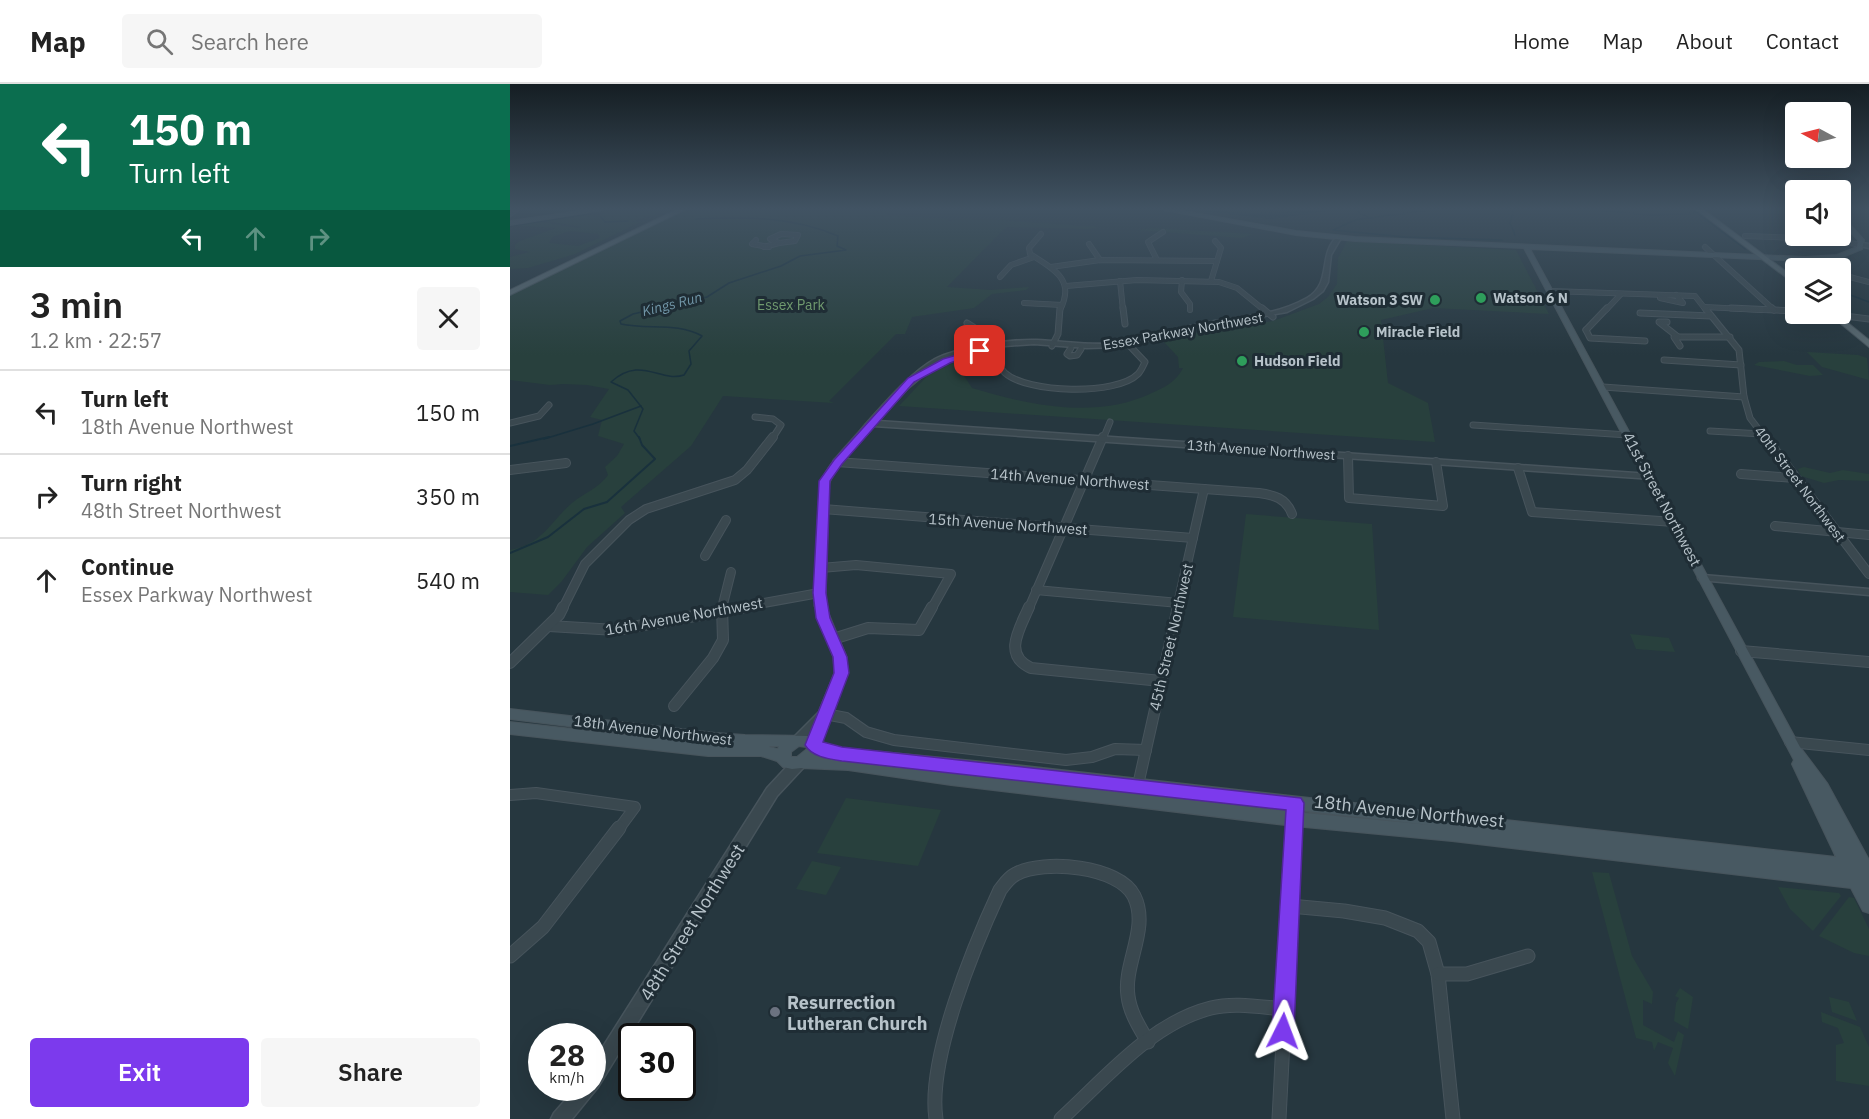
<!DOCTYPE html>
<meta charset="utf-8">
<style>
:root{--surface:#fff;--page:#f6f6f6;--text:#222;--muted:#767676;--line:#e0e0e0;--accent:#7c3aed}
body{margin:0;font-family:"IBM Plex Sans",sans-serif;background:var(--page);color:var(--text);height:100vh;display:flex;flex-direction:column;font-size:22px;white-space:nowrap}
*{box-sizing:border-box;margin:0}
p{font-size:20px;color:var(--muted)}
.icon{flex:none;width:33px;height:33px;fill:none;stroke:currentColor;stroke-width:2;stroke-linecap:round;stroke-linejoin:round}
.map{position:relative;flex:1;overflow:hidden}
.side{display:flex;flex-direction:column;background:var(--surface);width:510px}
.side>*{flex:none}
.guide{background:#0b6e4f;color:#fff;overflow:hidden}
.needle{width:39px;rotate:277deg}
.tools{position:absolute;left:1275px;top:18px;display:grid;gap:12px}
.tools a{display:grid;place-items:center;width:66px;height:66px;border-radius:6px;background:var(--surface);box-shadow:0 6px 24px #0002;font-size:30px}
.speed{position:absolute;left:18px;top:939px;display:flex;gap:12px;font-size:30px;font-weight:700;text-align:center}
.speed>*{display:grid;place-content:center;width:78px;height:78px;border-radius:50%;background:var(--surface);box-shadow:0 6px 24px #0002;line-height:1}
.speed small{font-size:15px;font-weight:400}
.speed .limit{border:3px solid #111;border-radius:9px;background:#fff;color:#111}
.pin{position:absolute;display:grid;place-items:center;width:51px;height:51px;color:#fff;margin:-26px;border-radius:12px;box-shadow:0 3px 9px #0006}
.me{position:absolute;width:66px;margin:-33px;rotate:3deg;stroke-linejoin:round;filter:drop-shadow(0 0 4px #0008)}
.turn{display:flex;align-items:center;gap:21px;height:126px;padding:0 30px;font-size:27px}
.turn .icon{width:78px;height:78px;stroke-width:2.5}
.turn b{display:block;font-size:42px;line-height:51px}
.lanes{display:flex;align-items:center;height:57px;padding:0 30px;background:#0003;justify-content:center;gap:30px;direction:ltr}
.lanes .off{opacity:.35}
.round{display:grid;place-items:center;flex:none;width:63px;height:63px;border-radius:6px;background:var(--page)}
.summary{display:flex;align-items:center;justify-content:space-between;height:102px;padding:0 30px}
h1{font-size:36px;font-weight:600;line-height:45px}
.button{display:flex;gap:12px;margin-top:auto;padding:12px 30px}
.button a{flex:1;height:69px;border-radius:6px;background:var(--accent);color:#fff;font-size:24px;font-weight:600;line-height:69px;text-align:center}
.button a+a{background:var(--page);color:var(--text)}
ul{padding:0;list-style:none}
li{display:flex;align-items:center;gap:18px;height:84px;padding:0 30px;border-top:2px solid var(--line)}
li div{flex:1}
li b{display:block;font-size:22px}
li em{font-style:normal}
header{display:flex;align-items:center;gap:36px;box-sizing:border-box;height:84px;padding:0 30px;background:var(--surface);border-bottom:2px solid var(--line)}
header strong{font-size:28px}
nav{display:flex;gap:33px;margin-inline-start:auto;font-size:21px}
.search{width:420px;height:54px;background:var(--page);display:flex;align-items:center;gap:15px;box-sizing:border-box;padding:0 21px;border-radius:6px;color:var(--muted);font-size:22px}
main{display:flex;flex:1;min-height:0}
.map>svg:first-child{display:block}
.green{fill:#28403d;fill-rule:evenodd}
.water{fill:#19313d}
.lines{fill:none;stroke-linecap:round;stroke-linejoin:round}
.stream-far1{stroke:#19313d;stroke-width:1.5}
.stream{stroke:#19313d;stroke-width:2}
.minor-far4-casing{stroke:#47545c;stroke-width:6}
.minor-far3-casing{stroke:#47545c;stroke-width:7}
.minor-far2-casing{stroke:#47545c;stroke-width:10}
.minor-far1-casing{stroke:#47545c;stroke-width:12}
.minor-casing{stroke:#47545c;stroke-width:15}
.tertiary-casing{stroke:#47545c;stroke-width:3}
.secondary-casing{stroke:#47545c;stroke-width:2}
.primary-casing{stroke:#47545c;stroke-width:2}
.minor-far4{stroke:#3a484f;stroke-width:4.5}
.minor-far3{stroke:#3a484f;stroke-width:5}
.minor-far2{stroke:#3a484f;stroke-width:8}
.minor-far1{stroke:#3a484f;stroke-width:10}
.minor{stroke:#3a484f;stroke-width:13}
.tertiary{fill:#3a484f;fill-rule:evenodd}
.secondary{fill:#485962;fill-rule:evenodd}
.primary{fill:#58686f;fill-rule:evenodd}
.route{fill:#7c3aed;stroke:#51269a;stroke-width:1.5}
.leisure-dot{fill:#2e9e5b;stroke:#1f2d35;stroke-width:2}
.worship-dot{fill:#6b7280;stroke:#1f2d35;stroke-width:2}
.labels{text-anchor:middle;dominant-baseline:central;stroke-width:6;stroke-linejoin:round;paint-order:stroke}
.far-poi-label{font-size:14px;font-weight:bold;fill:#b7c3ca;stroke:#1f2d35;text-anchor:start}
.far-water-label{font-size:14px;font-style:italic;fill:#7196a8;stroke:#1f2d35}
.far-park-label{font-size:14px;fill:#709a6f;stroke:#1f2d35}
.far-street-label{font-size:14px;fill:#b7c3ca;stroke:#1f2d35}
.street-label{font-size:15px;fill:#b7c3ca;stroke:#1f2d35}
.near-street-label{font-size:18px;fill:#b7c3ca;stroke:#1f2d35}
.near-poi-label{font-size:18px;font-weight:bold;fill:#b7c3ca;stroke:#1f2d35;text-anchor:start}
</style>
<header>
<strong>Map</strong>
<div class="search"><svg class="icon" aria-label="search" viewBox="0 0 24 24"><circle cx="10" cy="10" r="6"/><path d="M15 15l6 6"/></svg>Search here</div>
<nav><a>Home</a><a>Map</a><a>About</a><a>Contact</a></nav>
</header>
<main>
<section class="side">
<div class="guide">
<div class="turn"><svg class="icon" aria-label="left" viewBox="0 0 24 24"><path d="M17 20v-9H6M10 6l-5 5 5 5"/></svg><div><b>150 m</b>Turn left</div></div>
<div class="lanes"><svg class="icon" aria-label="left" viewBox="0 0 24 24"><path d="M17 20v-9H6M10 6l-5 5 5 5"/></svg><svg class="icon off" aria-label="ahead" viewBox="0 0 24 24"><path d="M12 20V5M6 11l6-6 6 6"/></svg><svg class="icon off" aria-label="right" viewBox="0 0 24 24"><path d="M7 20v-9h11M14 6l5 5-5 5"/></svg></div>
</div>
<div class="summary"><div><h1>3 min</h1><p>1.2 km · 22:57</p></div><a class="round"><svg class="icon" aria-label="close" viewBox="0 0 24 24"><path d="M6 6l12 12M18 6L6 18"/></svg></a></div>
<ul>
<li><svg class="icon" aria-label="left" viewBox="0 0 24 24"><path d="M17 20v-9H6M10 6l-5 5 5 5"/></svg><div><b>Turn left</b><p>18th Avenue Northwest</p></div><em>150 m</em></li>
<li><svg class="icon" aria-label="right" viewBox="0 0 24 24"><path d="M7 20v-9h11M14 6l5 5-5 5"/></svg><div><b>Turn right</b><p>48th Street Northwest</p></div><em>350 m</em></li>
<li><svg class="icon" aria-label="ahead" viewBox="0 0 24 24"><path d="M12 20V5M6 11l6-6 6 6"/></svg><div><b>Continue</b><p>Essex Parkway Northwest</p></div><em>540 m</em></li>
</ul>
<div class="button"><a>Exit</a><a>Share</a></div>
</section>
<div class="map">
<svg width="1359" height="1035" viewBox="0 0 1359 1035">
<rect width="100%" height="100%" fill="#26373f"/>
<g class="green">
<path d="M97,126H158L121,138H130L65,170L18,184L0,185V173L20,168L5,165V161L10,157L46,144L0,141L31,138L68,144L72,143L36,137L79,130L85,133L93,132L92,127ZM60,147L88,150L90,154L68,162L39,159L42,153Z"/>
<path d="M175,126H381L377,131L438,135V137L455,135L488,136L591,143L578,145L496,143L437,203L481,206L519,203L516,206L482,210L464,224L402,233L395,250H386L319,317L324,319L213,312L181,362L111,423L115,429L77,463L52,497L38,511L0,508V466C33,460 40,438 62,419C74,409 89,404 98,391L95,383L107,372L114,360L88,352L92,336L80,333L99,305L77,301L53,300L40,301L0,296V211Z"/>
<polygon points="642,144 743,150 731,154 627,146"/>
<path d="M837,157L1006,166L1039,230L923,224L871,236L878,299L918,319L925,358L389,322L419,290L445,278L462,304C519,321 585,336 642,309C655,303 666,298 673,284H669L668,273L654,258L692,247L763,237L809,220L818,213L827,200L828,174Z"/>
<polygon points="1297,268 1348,271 1357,274 1359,296 1312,283"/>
<polygon points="1274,277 1287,281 1303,281 1313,291 1300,292 1244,281 1249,278"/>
<polygon points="1294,383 1320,389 1333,386 1359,390 1359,397 1329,396 1314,399 1291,392 1288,385"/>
<polygon points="736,430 862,440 869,546 723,533"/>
<polygon points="1120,550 1159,554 1165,568 1126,565"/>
<polygon points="336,714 431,726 408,782 307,769"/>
<polygon points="302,777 331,783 316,811 286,805"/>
<polygon points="1082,788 1099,789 1122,872 1143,908 1142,920 1133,916 1133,941 1164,958 1168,947 1174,951 1165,992 1158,979 1163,964 1148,958 1144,967 1142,958 1126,954"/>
<polygon points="1268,803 1329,809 1331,812 1303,847 1280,825"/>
<polygon points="1339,813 1344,814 1359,845 1359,872 1344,869 1309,852"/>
<polygon points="1170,904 1183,913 1178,945 1164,937 1166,919 1169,914 1165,912"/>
<polygon points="1319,913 1339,918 1347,937 1322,928"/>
<polygon points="1311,928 1350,943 1359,963 1359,1002 1326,997 1326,961 1334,959 1328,944 1312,938"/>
</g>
<polygon class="water" points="685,126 744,129 825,126 761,135"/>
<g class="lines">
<g class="stream-far1">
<polyline points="849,126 848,128 860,134"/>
<polyline points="919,126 845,136 823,146 895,153 992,156"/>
<polyline points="1004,126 1000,139 1005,151"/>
<polyline points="1087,126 1141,131 1187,129"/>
<polyline points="1183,126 1235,165"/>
<polyline points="91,133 95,138 118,137"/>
<polyline points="0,142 80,130"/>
<polyline points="1330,207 1359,218"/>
<polyline points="34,355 83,340 131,322"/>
<path d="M130,355L124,347L133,325L118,306L101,298C131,271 150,299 174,291L181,280L179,267L192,252C167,238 138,246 111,240L110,237L123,230L197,213L219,199L271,182L290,172L336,166L327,162L328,152C282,132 235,133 186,135"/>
</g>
<g class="stream">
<polyline points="0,362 39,353"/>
<polyline points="0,469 38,453 74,425 97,418 145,375 132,361 129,353"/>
</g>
<g class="minor-far4-casing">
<g id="minor-far4">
<polyline points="0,130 6,126"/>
<polygon points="271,150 288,151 285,157 269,159 260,155"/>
<path d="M531,150L519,164L520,170C543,185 566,195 550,226"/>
<polyline points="1235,152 1314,155 1352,161"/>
<polyline points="246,156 242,160 259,163"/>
<polyline points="579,160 590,176"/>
<polyline points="254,163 269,159"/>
<polyline points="1195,163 1264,226"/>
<polyline points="647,176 638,158 653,148"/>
<polyline points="541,183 590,176 707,177"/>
<polyline points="1336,192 1359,198"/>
<polyline points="490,193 501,181 524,173"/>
<polyline points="672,196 671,208 680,220 680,226"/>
<polyline points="610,197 613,226"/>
<polyline points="701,197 711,164 705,157"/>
<polyline points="556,202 627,196 709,198 727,204 754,226"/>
<polyline points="1041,207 1185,212 1196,226"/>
<polyline points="1150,214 1173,219 1166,211"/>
<polyline points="514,219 552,221"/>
<polyline points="1194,223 1256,226"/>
<polyline points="1096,226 1111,210"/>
</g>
</g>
<g class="minor-far3-casing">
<g id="minor-far3">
<polyline points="613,224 615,240"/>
<polyline points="752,224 763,233"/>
<polyline points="1195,224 1229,266 1234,313 1240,334 1256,355"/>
<polyline points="1221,224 1286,227"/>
<polyline points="1262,224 1264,226"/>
<polyline points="1130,229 1201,232"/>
<polyline points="1319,230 1359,235"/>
<polyline points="1157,238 1149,238 1168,253 1220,253"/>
<path d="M457,239C487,256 476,271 495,289C517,309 606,312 628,290C631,287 633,282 635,278L618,260"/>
<polyline points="1076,246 1080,254 1135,257"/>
<polyline points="1076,246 1097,224"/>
<polyline points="1168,253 1164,253 1170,262"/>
<polyline points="542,262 548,250 550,224"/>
<polyline points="561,264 557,270 560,272 567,271 571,265"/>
<polyline points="1154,276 1231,281"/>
<polyline points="1093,303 1234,313"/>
<polyline points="245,333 263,335 271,341 262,355"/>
<polyline points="0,339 29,332 39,321"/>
<polyline points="963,341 1118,351"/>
<polyline points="1200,347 1252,350"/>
<polyline points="593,355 600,338"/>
</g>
</g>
<g class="minor-far2-casing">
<g id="minor-far2">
<polyline points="1255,353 1359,490"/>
<polyline points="838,372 839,414 933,422 926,378"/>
<path d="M327,378L749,409C764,411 776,414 782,430"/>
<polyline points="1008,384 1022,428 1164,438"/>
<polyline points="0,386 56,379"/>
<polyline points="1231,390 1285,394"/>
<polyline points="313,425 683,454"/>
<polyline points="1265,442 1359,451"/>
<polyline points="195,472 216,436"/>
<polyline points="311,484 346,481 441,490 422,524"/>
<polyline points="526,506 669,519"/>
<polyline points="53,524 75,480 119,436 136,425 225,396 237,386 263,353"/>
<polyline points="212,524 221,488"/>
<polyline points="226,524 309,509"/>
<polyline points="519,524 593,353"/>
<polyline points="667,524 694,405"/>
</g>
</g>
<g class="minor-far1-casing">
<g id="minor-far1">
<path d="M519,523C510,544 492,571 521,584L651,597"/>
<polyline points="39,542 106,546 235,523"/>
<polyline points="323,555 358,544 409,546 422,523"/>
<polyline points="1231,567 1359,578"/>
<polyline points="0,579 49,531 53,523"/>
<polyline points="164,622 203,574 213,556 212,523"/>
<polyline points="315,630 336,634 356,648 384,656 556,676 582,673 605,665 636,666"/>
<polyline points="1280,658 1359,666"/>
<polyline points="628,701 668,523"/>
<polyline points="0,711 26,709 125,723 108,746"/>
<polyline points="784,746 785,719"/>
</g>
</g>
<g class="minor-casing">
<g id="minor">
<polyline points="780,822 834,827 875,834 908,847 919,858 928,890 943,1035"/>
<polyline points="0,872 33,843 109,744"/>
<polyline points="928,890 957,890 1018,872"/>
<path d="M426,1035C417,975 464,862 490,806C495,800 498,794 506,790C534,775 609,782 624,812C640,844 613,880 618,912C620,929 630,944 638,958"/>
<path d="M551,1035C595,995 641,939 701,924C724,918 750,923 774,925"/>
<polyline points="769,1035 784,744"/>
</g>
</g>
<g class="tertiary-casing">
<g id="tertiary">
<path d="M828,152L831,154L821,171L818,198L813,207L803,215L777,228L683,245L610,263L577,264L524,260L495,262L457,269L429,278L398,304L368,337L1140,390L1143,391V395L364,342C348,360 327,378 318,401L315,522L336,573L337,589L307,663L303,664L299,663L297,659L299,654C294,659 291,663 284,661L282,657L284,653L309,628L325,589L324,573L305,522L310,401C319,377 340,360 356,340C373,321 401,288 425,275C448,263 500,255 527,256C554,257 581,262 608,259C618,258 629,254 639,252C661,246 683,241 705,237C737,232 769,230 797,214C823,199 807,170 828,152Z"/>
<polygon points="1352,159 1359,160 1359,164 1350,162"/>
<polygon points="1193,491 1359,505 1359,511 1189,496 1188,494"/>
<polygon points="289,674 294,675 295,679 294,683 267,712 88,1003 62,1035 41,1035 44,1029 66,1004 82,1004 82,980 257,704 284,675"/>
</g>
</g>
<g class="secondary-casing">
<g id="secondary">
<polygon points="76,126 92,126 0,141 0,137"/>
<path d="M654,126H668L786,147L845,153L1295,173L1327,171L1347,163L1348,156L1330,137L1332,132L1354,156L1352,165L1328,175L1295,177L1020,165L1290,663L1317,699L1359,776V829L1353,827L1341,804L942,757L784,742L441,701L338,686L291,684L282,685L273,683L267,677L251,672H198L0,650V638L198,660H205L0,635V625L205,649L235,651L299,652L308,655L320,662L332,664L507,681L1326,773L1282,680L1284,676L1014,164L845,157L786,151ZM260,662H269L268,665L259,663ZM289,662L296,663L297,665L287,673H281V668ZM395,682L920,741L784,728Z"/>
</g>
</g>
<g class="primary-casing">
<g id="primary">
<polygon points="166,126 174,126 0,211 0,206"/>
<polygon points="1187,126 1194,126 1286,195 1286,201"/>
<polygon points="1319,230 1327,230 1359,256 1359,263"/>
</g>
</g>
<use href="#minor-far4" class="minor-far4"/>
<use href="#minor-far3" class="minor-far3"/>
<use href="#minor-far2" class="minor-far2"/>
<use href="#minor-far1" class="minor-far1"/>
<use href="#minor" class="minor"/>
<use href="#tertiary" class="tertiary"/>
<use href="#secondary" class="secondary"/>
<use href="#primary" class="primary"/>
</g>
<linearGradient id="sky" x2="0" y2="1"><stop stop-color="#151e23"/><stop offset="0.46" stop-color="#415363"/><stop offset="1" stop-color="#415363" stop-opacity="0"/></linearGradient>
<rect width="1359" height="271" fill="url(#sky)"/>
<path class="route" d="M467,265L474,267L440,279L404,298L332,380L320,397L316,509L320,534L337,573L339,589L313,658L332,663L791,714L794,719L784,947L781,955L773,958L765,955L762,947L776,726L332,677C319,675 302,673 295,661L324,589L323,573L306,534L303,509L309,397L324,376L398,294L433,275Z"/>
<g class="leisure-dot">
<circle cx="971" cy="214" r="6"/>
<circle cx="925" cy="216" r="6"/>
<circle cx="854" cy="248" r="6"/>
<circle cx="732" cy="277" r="6"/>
</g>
<circle class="worship-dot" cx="265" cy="928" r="6"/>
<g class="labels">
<g class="far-poi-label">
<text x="983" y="214">Watson 6 N</text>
<text x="913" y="216" text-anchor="end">Watson 3 SW</text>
<text x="866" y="248">Miracle Field</text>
<text x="744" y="277">Hudson Field</text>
</g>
<g class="far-water-label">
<text transform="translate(162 220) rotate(-14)">Kings Run</text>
</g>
<g class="far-park-label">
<text x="281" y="221">Essex Park</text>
</g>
<g class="far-street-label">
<text transform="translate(673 247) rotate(-10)">Essex Parkway Northwest</text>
<text transform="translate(751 366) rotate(4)">13th Avenue Northwest</text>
<text transform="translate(1290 400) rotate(53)">40th Street Northwest</text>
</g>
<g class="street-label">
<text transform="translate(560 395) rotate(4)">14th Avenue Northwest</text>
<text transform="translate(1152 415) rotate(62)">41st Street Northwest</text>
<text transform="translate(498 440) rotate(4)">15th Avenue Northwest</text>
<text transform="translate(174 532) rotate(-10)">16th Avenue Northwest</text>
<text transform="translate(661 553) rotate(-77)">45th Street Northwest</text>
<text transform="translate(143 646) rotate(7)">18th Avenue Northwest</text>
</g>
<g class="near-street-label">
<text transform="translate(899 727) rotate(6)">18th Avenue Northwest</text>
<text transform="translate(182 838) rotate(-58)">48th Street Northwest</text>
</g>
<g class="near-poi-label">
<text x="277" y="918">Resurrection<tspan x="277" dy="21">Lutheran Church</tspan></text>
</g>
</g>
</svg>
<div class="tools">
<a><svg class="needle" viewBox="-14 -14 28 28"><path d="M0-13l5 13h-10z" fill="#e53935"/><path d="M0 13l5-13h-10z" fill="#767676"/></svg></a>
<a><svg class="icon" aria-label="sound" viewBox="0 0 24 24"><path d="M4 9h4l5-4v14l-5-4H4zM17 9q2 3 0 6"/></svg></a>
<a><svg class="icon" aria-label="layers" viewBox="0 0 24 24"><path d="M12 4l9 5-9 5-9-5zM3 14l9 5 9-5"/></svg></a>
</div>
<div class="speed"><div>28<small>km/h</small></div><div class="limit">30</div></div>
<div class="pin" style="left:470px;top:267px;background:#d93025"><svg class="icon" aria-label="arrive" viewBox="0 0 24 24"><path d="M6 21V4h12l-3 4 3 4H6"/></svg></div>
<svg class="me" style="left:773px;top:947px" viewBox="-20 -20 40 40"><path d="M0-17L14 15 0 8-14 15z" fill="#7c3aed" stroke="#fff" stroke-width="4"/></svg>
</div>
</main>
